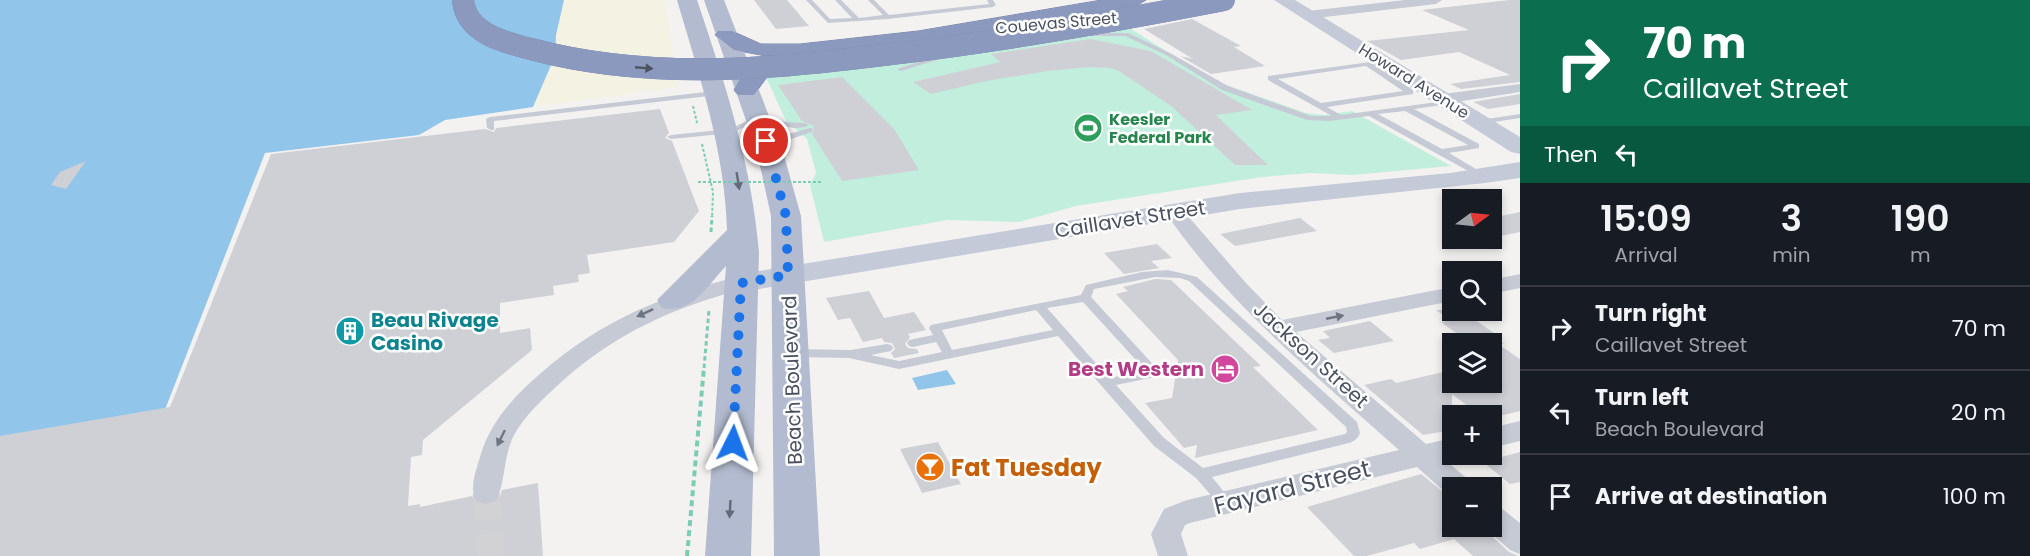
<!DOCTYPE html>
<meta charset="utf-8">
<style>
:root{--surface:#171b24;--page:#20242c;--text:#f1f3f6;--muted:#9ea1a6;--line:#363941}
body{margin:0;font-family:Poppins,sans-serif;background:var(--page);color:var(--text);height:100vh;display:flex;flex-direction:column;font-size:22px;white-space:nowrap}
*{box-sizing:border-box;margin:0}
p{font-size:20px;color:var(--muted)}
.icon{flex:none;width:33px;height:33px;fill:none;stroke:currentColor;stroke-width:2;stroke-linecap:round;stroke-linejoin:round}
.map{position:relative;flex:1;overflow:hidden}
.sheet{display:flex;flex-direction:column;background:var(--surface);width:510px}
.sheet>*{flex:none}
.guide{background:#0b6e4f;color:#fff;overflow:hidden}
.needle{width:39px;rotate:75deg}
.tools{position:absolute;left:1442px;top:189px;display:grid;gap:12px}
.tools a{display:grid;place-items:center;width:60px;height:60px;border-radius:0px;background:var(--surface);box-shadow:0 3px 9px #0003;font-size:30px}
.pin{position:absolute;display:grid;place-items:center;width:51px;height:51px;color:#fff;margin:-26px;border:3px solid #fff;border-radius:50%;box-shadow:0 2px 6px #0007}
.me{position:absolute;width:66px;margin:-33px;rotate:3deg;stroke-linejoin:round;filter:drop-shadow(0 0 4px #0008)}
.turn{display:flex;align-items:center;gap:21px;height:126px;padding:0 24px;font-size:27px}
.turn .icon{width:78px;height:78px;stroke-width:2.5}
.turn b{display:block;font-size:42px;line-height:51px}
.then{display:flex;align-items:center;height:57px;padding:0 24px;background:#0003;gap:12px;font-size:22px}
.eta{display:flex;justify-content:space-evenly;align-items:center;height:102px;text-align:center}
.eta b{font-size:36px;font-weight:600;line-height:42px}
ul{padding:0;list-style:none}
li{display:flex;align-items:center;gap:18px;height:84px;padding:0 24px;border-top:2px solid var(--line)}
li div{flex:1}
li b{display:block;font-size:22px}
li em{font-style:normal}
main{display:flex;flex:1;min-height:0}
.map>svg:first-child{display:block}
.green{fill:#c2efdd}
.sand{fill:#f4f2e3}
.water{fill:#91c5ea}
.building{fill:#ced0d6}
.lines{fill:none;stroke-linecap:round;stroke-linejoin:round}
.minor-tunnel{stroke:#d2d2d4;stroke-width:27;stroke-dasharray:27 14;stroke-linecap:butt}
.motorway-casing{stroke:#7684aa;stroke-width:1}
.path-far2{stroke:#7bccb5;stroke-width:2;stroke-dasharray:3 2;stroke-linecap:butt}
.path-far1{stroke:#7bccb5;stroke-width:3;stroke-dasharray:4.5 3;stroke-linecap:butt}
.path{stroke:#7bccb5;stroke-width:4;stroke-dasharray:6 4;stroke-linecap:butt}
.service{fill:#c6cad5;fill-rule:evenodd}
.minor{fill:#c6cad5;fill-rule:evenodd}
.secondary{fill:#c5cad9;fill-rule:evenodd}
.primary{fill:#b2bbcf;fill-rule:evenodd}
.motorway{fill:#8b99be;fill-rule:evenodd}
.motorway-bridge-casing{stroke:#7684aa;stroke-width:22;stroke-linecap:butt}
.path-bridge{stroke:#7bccb5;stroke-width:2;stroke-dasharray:3 2;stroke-linecap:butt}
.motorway-bridge{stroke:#8b99be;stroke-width:22}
.oneway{fill:#4c5464}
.oneway2{fill:#636b7b}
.oneway3{fill:#6e7582}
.route{stroke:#1a73e8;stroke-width:10;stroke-dasharray:0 18}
.labels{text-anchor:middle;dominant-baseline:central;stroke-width:5;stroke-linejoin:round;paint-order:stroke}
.far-street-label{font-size:16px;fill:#49505f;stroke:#fff}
.far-leisure-label{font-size:16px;font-weight:bold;fill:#27864d;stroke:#fff;text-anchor:start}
.street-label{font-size:20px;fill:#49505f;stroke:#fff}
.culture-label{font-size:20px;font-weight:bold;fill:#0d838f;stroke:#fff;text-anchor:start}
.hotel-label{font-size:20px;font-weight:bold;fill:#b23c85;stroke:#fff;text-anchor:end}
.near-food-label{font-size:24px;font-weight:bold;fill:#c56008;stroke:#fff;text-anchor:start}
.near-street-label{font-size:24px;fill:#49505f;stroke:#fff}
</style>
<main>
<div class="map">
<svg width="1520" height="556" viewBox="0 0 1520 556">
<rect width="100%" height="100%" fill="#f4f2f1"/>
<polygon class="green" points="1128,27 1212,80 1306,113 1324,115 1352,111 1451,166 1353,175 1310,173 1262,177 1076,206 1019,222 947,220 824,242 810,185 816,173 807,139 786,121 765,75"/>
<polygon class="sand" points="564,0 665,0 678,87 533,107 555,57 556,35"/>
<g class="water">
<polygon points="0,0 564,0 556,35 555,56 533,107 445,120 419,135 265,153 108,556 0,556"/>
<polygon points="947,370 956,384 918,390 912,378"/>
</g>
<g class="building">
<polygon points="754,0 787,0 809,26 776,29"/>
<polygon points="1509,0 1520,0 1520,82 1461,89 1450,84 1510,75 1459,52 1401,60 1367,41 1469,30 1422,10"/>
<polygon points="1192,19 1241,46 1234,47 1265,66 1211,74 1180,56 1193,59 1144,29"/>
<polygon points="1091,39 1151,51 1252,110 1216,115 1268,165 1235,165 1171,106 1119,71 1109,68 1089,67 1048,71 986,81 931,94 913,82 1000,62 991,54"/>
<polygon points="842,77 894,129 919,170 842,181 812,134 814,126 802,121 778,85"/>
<polygon points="1520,94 1520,104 1488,109 1473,102"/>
<polygon points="660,109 669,133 665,138 672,141 699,211 674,242 587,255 590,273 578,275 579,282 553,286 554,295 500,303 500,333 530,328 532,350 423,440 422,455 411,457 408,506 420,504 420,507 472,496 475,503 487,506 498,502 502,490 538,483 543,556 0,556 0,436 170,407 271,154 485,129 494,132 496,128"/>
<polygon points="86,161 66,189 51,185 60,172"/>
<polygon points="1520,212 1520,232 1491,238 1491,218"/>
<polygon points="1300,218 1317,231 1235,246 1220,234"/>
<polygon points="1157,244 1172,258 1151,261 1159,268 1124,274 1104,253"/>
<polygon points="1155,279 1171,280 1261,366 1253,367 1318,430 1195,458 1197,445 1184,448 1145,403 1172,398 1178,360 1116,294 1128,291 1123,287"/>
<polygon points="869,291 884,318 914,312 926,330 908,334 910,337 905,344 908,348 917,349 919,353 894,358 891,353 895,349 892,343 884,342 882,338 863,342 850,318 838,320 826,298"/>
<polygon points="1436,310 1461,310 1498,336 1494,337 1504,344 1498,344 1520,359 1520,411 1491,418 1491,416 1478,414 1452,394 1452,430 1423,435 1364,385 1391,379 1396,383 1452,370 1452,382 1491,382 1491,361 1494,360 1491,358 1491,344 1470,343 1441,322 1450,320"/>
<polygon points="1370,321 1394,341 1334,353 1318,340 1330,338 1323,331"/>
<polygon points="938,442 961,484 922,493 900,449"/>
<polygon points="1520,452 1520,482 1510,484 1483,462"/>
<polygon points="1421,474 1452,499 1452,526 1481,526 1509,552 1519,556 1473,556 1454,539 1420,549 1414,543 1367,556 1354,556 1307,507"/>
</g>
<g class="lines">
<polyline class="minor-tunnel" points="486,493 491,556"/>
<g class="motorway-casing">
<path id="motorway" d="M1102,0H1146L1136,6L918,43L796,57L798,60L795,65L770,73L754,95H738L734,90C742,73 752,62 771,57L734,50L715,35L718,31H732L761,44H800L918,31Z"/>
</g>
<g class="path-far2">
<polyline points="693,106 697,123"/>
<polyline points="702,144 713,192 712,218"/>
</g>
<g class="path-far1">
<polyline points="711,232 712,216"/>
<polyline points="704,368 709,310"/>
</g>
<polyline class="path" points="687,556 704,367"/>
<g class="service">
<polygon points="806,0 812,0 830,19 852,18 835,0 841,0 859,18 883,15 868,0 874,0 889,15 989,4 987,0 993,0 996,5 993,7 888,19 828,23"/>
<path d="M1083,33H1128L1170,53L1228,86L1311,116H1332L1268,80V76L1370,62L1413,90V94L1327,107L1341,115L1452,100L1453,102L1449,104L1414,109L1479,144V148L1449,153L1486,175L1485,177H1479L1369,116L1329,121L1307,120L1222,90L1166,55L1125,36H1081L1080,35ZM1366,66L1403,91L1321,103L1278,79ZM1405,111L1468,145L1442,149L1378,114Z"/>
<polygon points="944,54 946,55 946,57 901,71 897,69"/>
<polygon points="714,91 718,93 717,95 494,121 494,130 491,130 487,128 486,119 490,117"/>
<path d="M755,114H758L786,122L805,123L809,125C796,133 774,123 761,119L732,133L671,139L667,137L671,135L730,129L755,117Z"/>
<polygon points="1520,114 1520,118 1481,124 1477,122 1481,120"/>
<polygon points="809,128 812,128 812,132 785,141 773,154 770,155 766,152 779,137"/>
<path d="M1168,270L1197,277L1357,422L1360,433C1358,438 1355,441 1349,443L1212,477L1233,503L1231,507L1226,509L1221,507L1196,478L1154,446L1058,336L899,369L849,358L794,357L790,356L788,353L790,350L794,349L851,350L887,344L891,345L893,348L891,351L871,355L899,361L942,352L936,342L913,347L909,346L907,343L909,340L933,335L929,328L931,325L1081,295L1086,285L1090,284L1142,272ZM1155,277L1180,278L1189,281L1346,427L1347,432L1345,434L1203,468L1164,438L1116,385L1155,377L1159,376L1161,373L1091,297L1094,289ZM1083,302L1146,371L1109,378L1047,308ZM1036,310L1053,330L952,350L942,330Z"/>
</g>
<g class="minor">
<polygon points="1405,0 1442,0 1436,4 1308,19 1302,15 1308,11"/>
<polygon points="1520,84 1520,92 1443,104 1435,99 1443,94"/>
<path d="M1174,206L1181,208L1246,283L1282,320L1452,287V301L1296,332L1426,444L1452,438V454H1462L1445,460L1469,480L1473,488H1452V497L1449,496L1417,467L1190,523L1185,525L1181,534L1188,556H1158L1151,534L1164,509L1187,500L1399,450C1316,376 1228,304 1165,212Z"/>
<polygon points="1520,274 1520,288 1491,294 1491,280"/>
<path d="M741,276L748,278L752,283L748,288C676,306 615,333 559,384C543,399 525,415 514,435C503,456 506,481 496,501L486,504L476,501C469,488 476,471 480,457C490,422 514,396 541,373C600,321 665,294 741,276Z"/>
<polygon points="1520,421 1520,441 1491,448 1491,428"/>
<polygon points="1491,504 1501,508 1520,523 1520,554 1510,550 1483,526 1491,526"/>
</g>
<g class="secondary">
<polygon points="1274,0 1295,0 1520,137 1520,154 1511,152"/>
<polygon points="1520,162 1520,178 1485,183 1240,209 741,292 730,290 726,283 730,276 741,274 1240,193 1450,173"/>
</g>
<g class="primary">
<path d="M677,0H697C725,83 752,165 759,253L751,556H705L726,266C707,286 691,315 662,308L657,300L727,230C725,151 699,75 677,0Z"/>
<polygon points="704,0 724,0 783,152 801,216 820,556 774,556 771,216 757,152"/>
</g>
<use href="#motorway" class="motorway"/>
<g class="motorway-bridge-casing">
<path id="motorway-bridge" d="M463,0C466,33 503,42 531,49C647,80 765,70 883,55C998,42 1111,22 1224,0"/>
</g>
<polyline class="path-bridge" points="698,182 821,182"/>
<use href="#motorway-bridge" class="motorway-bridge"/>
</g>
<defs><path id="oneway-solid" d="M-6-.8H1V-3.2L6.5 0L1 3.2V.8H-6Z" transform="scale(1.5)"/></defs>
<use class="oneway" href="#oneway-solid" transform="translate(644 68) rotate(5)"/>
<g class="oneway2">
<use href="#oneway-solid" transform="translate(738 181) rotate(81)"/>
<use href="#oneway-solid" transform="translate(730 509) rotate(93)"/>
</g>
<g class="oneway3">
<use href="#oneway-solid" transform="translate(645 313) rotate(155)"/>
<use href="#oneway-solid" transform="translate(1335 317) rotate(-11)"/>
<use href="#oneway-solid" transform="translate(501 438) rotate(116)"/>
</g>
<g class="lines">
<polyline class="route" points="733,443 741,283 788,275 786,216 766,141"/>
</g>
<defs>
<g id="stadium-disc" transform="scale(1.5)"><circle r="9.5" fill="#2e9e5b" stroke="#fff"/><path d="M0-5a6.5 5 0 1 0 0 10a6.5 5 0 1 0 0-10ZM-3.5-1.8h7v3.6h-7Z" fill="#fff"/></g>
<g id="building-disc" transform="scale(1.5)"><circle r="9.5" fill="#0f9aa8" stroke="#fff"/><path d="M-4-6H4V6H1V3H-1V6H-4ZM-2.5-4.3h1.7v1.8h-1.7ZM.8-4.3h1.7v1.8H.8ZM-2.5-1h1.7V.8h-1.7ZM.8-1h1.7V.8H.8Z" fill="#fff"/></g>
<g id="hotel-disc" transform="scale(1.5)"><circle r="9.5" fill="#d1479c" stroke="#fff"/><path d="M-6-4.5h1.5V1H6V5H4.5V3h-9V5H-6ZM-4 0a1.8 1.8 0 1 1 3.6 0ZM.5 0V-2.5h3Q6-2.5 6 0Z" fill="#fff"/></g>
<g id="bar-disc" transform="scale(1.5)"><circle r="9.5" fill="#e8710a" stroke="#fff"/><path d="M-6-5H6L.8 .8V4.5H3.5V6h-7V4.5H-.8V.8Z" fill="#fff"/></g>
</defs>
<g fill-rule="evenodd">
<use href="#stadium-disc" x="1088" y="128"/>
<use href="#building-disc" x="350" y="331"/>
<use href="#hotel-disc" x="1225" y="369"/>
<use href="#bar-disc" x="930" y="467"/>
</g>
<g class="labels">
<g class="far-street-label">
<text transform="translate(1056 23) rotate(-5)">Couevas Street</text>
<text transform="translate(1414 81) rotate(32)">Howard Avenue</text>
</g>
<g class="far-leisure-label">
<text x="1109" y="119">Keesler<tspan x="1109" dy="18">Federal Park</tspan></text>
</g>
<g class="street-label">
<text transform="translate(1130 219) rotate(-9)">Caillavet Street</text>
<text transform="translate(1311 355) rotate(42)">Jackson Street</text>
<text transform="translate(792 380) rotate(-92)">Beach Boulevard</text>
</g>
<g class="culture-label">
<text x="371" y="320">Beau Rivage<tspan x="371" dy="23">Casino</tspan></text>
</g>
<g class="hotel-label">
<text x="1204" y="369">Best Western</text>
</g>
<g class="near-food-label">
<text x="951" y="467">Fat Tuesday</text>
</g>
<g class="near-street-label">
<text transform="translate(1292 487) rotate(-14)">Fayard Street</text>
</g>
</g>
</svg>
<div class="tools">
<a><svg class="needle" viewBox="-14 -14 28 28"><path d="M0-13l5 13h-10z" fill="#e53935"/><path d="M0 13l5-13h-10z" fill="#9ea1a6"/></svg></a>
<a><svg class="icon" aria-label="search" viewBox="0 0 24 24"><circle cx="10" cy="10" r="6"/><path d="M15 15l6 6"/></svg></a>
<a><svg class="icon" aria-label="layers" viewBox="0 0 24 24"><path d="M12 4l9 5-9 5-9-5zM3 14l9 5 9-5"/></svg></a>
<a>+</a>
<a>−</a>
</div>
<div class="pin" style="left:766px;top:141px;background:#d93025"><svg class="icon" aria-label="arrive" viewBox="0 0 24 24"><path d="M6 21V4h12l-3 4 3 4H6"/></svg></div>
<svg class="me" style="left:733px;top:443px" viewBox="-20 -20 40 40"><path d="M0-17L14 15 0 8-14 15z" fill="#1a73e8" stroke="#fff" stroke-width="4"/></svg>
</div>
<section class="sheet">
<div class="guide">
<div class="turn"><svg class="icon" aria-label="right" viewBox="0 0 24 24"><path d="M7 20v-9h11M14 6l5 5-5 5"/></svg><div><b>70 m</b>Caillavet Street</div></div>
<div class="then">Then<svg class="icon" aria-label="left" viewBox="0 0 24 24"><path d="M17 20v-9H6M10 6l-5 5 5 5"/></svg></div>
</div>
<div class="eta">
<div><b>15:09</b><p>Arrival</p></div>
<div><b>3</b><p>min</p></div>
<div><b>190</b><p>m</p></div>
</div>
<ul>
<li><svg class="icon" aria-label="right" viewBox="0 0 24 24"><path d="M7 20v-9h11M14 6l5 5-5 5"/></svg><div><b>Turn right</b><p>Caillavet Street</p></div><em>70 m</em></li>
<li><svg class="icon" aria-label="left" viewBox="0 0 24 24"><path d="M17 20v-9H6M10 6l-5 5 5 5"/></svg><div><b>Turn left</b><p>Beach Boulevard</p></div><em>20 m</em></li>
<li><svg class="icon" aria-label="arrive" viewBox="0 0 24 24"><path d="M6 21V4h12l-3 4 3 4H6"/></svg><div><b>Arrive at destination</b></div><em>100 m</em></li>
</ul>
</section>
</main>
